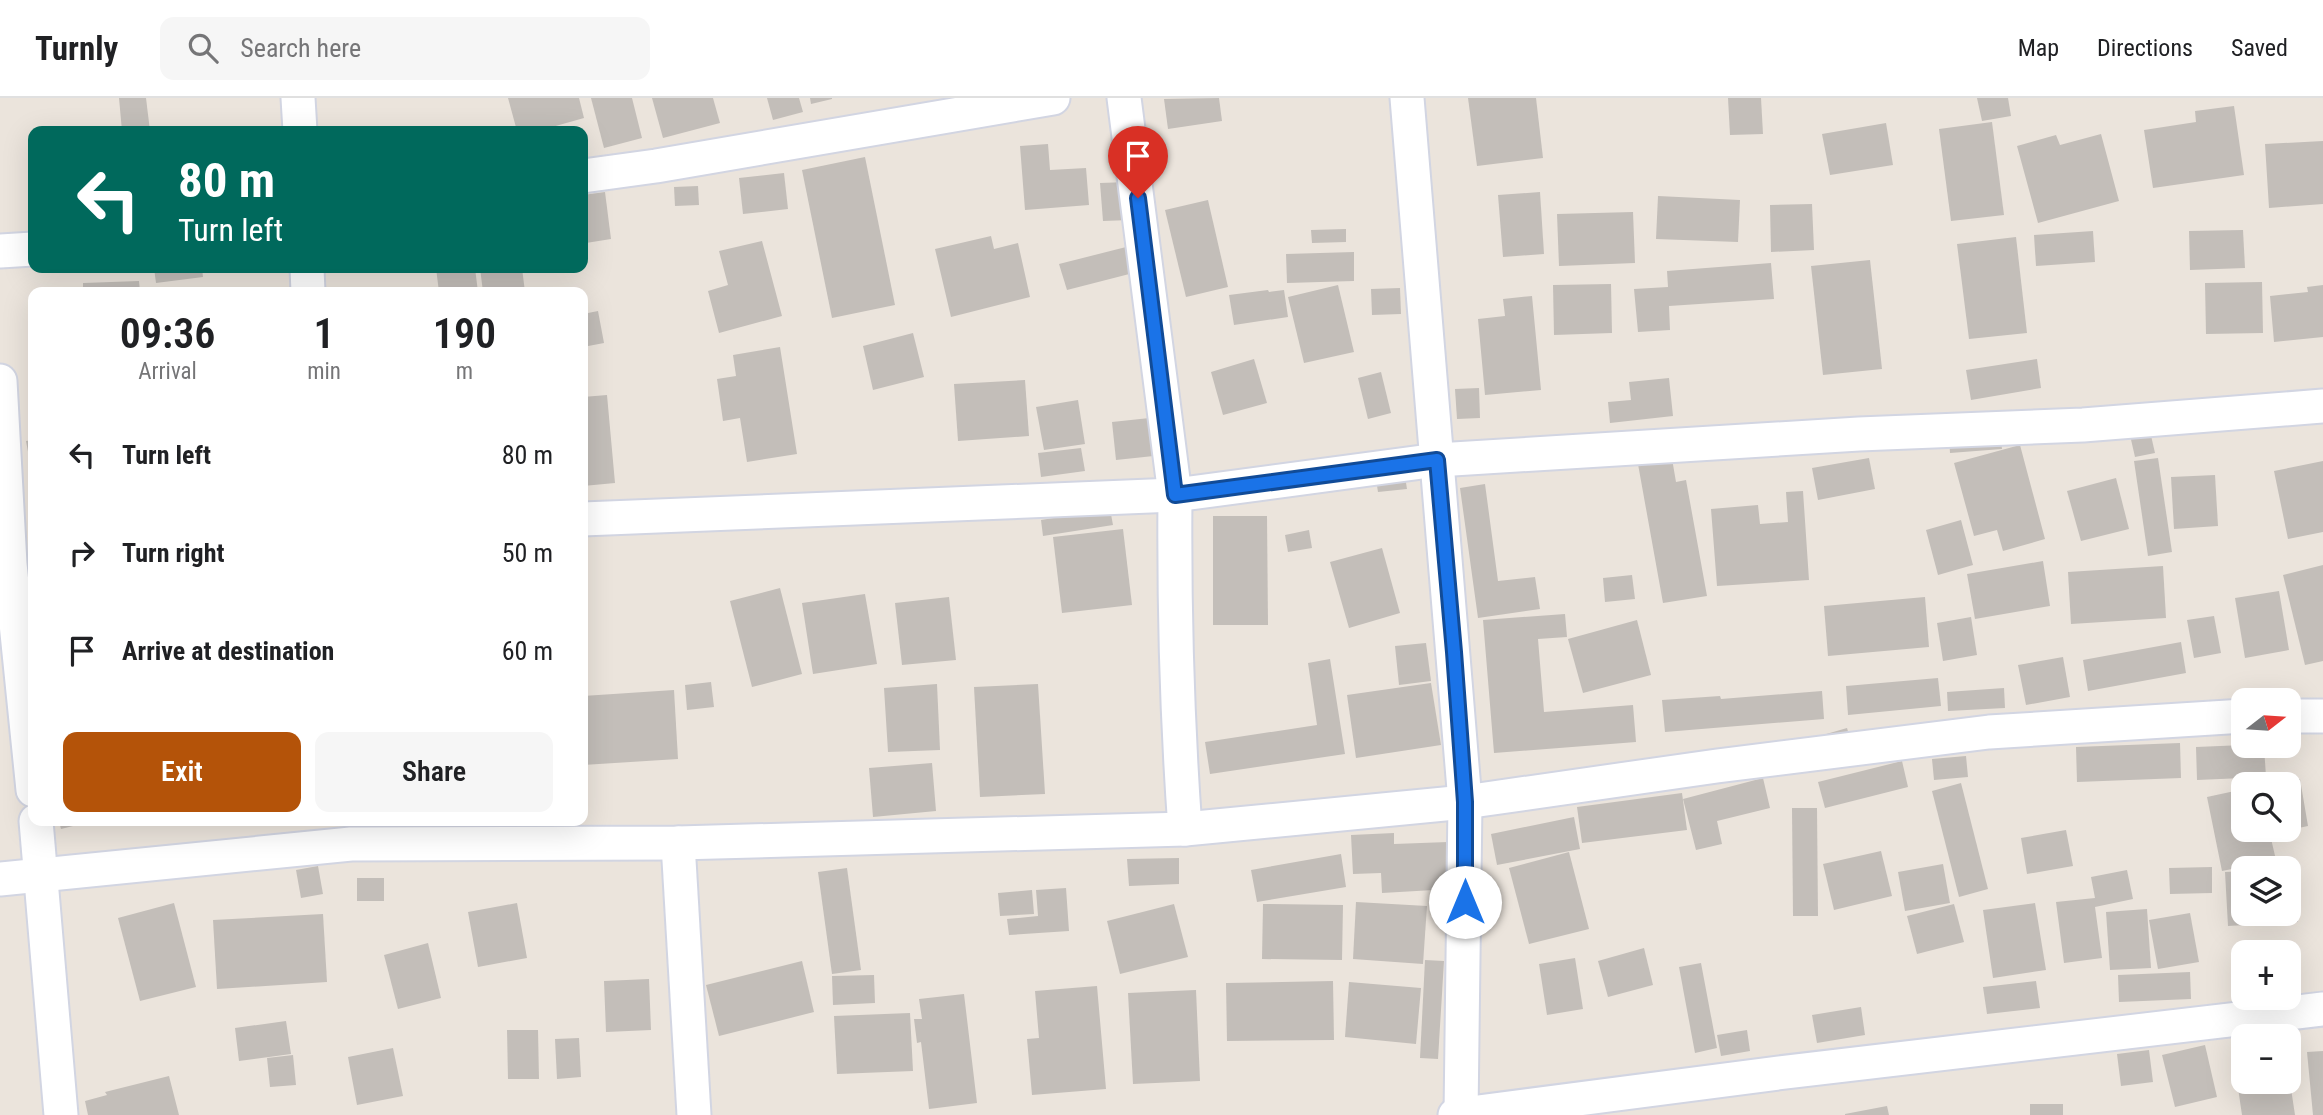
<!DOCTYPE html>
<meta charset="utf-8">
<style>
:root{--surface:#fff;--page:#f6f6f6;--text:#202124;--muted:#757577;--line:#e0e0e0;--accent:#b45309}
body{margin:0;font-family:"Roboto Condensed",sans-serif;background:var(--page);color:var(--text);height:100vh;display:flex;flex-direction:column;font-size:26px;white-space:nowrap}
*{box-sizing:border-box;margin:0}
p{font-size:23px;color:var(--muted)}
.icon{flex:none;width:38px;height:38px;fill:none;stroke:currentColor;stroke-width:2;stroke-linecap:round;stroke-linejoin:round}
.map{position:relative;flex:1;overflow:hidden}
.side{position:absolute;left:28px;top:189px;width:560px;height:539px;display:flex;flex-direction:column;background:var(--surface);border-radius:14px;box-shadow:0 7px 28px #0002}
.side>*{flex:none}
.banner{position:absolute;left:28px;top:28px;width:560px;height:147px;border-radius:14px;box-shadow:0 7px 28px #0002;background:#00695c;color:#fff;overflow:hidden}
.needle{width:46px;rotate:73deg}
.tools{position:absolute;left:2231px;top:590px;display:grid;gap:14px}
.tools a{display:grid;place-items:center;width:70px;height:70px;border-radius:14px;background:var(--surface);box-shadow:0 7px 28px #0002;font-size:35px}
.pin{position:absolute;display:grid;place-items:center;width:60px;height:60px;color:#fff;margin:-72px -30px;border-radius:50% 50% 50% 0;rotate:-45deg;box-shadow:0 0 7px #0007}
.pin .icon{rotate:45deg}
.me{position:absolute;width:77px;margin:-38px;rotate:0deg;stroke-linejoin:round;filter:drop-shadow(0 0 5px #0008)}
.turn{display:flex;align-items:center;gap:24px;height:147px;padding:0 35px;font-size:32px}
.turn .icon{width:91px;height:91px;stroke-width:2.5}
.turn b{display:block;font-size:49px;line-height:60px}
.eta{display:flex;justify-content:space-evenly;align-items:center;height:119px;text-align:center}
.eta b{font-size:42px;font-weight:600;line-height:49px}
.action{display:flex;gap:14px;margin-top:auto;padding:14px 35px}
.action a{flex:1;height:80px;border-radius:14px;background:var(--accent);color:#fff;font-size:28px;font-weight:600;line-height:80px;text-align:center}
.action a+a{background:var(--page);color:var(--text)}
ul{padding:0;list-style:none}
li{display:flex;align-items:center;gap:21px;height:98px;padding:0 35px}
li div{flex:1}
li b{display:block;font-size:26px}
li em{font-style:normal}
header{display:flex;align-items:center;gap:42px;box-sizing:border-box;height:98px;padding:0 35px;background:var(--surface);border-bottom:2px solid var(--line)}
header strong{font-size:33px}
nav{display:flex;gap:38px;margin-inline-start:auto;font-size:24px}
.search{width:490px;height:63px;background:var(--page);display:flex;align-items:center;gap:18px;box-sizing:border-box;padding:0 24px;border-radius:14px;color:var(--muted);font-size:26px}
.map>svg:first-child{display:block}
.building{fill:#c3beb9}
.lines{fill:none;stroke-linecap:round;stroke-linejoin:round}
.street-casing{stroke:#d2d5e2;stroke-width:37}
.street{stroke:#fff;stroke-width:33}
.route-casing{stroke:#114b97;stroke-width:18}
.route{stroke:#1a73e8;stroke-width:12}
</style>
<header>
<strong>Turnly</strong>
<div class="search"><svg class="icon" aria-label="search" viewBox="0 0 24 24"><circle cx="10" cy="10" r="6"/><path d="M15 15l6 6"/></svg>Search here</div>
<nav><a>Map</a><a>Directions</a><a>Saved</a></nav>
</header>
<div class="map">
<svg width="2323" height="1017" viewBox="0 0 2323 1017">
<rect width="100%" height="100%" fill="#ebe4dc"/>
<g class="building">
<polygon points="119,0 146,0 150,33 122,33"/>
<polygon points="508,0 579,0 584,20 538,33 517,33"/>
<polygon points="591,0 632,0 642,40 604,50"/>
<polygon points="652,0 713,0 720,25 663,40"/>
<polygon points="767,0 799,0 803,14 773,22"/>
<polygon points="810,0 832,0 832,1 811,6"/>
<polygon points="1219,0 1222,23 1168,31 1164,1"/>
<polygon points="1468,0 1536,0 1543,60 1477,68"/>
<polygon points="1728,0 1761,0 1763,36 1730,37"/>
<polygon points="1977,0 2008,0 2011,18 1982,23"/>
<polygon points="2234,8 2244,77 2153,90 2144,32 2196,24 2195,13"/>
<polygon points="1992,24 2004,117 1951,123 1939,31"/>
<polygon points="1886,25 1893,67 1830,77 1822,36"/>
<polygon points="2101,36 2119,103 2038,125 2017,48 2056,37 2060,47"/>
<polygon points="2323,43 2323,106 2269,110 2265,46"/>
<polygon points="1048,46 1050,72 1086,70 1089,107 1025,112 1020,48"/>
<polygon points="865,59 895,207 832,220 802,72"/>
<polygon points="784,75 788,111 743,116 739,80"/>
<polygon points="1128,84 1130,122 1103,123 1100,85"/>
<polygon points="698,88 699,107 675,108 674,89"/>
<polygon points="605,94 611,141 586,145 583,126 583,97"/>
<polygon points="1540,94 1544,156 1503,159 1498,97"/>
<polygon points="1658,98 1740,102 1738,144 1656,141"/>
<polygon points="1208,102 1228,189 1186,199 1165,112"/>
<polygon points="1812,106 1814,152 1771,154 1770,107"/>
<polygon points="1633,114 1635,165 1559,168 1557,116"/>
<polygon points="1346,131 1346,144 1312,145 1311,132"/>
<polygon points="2243,132 2245,170 2190,172 2189,133"/>
<polygon points="2093,133 2095,164 2036,168 2034,137"/>
<polygon points="991,138 994,151 1018,145 1030,199 951,219 935,151"/>
<polygon points="2016,139 2027,235 1969,241 1957,146"/>
<polygon points="762,143 782,218 719,235 708,193 728,187 719,153"/>
<polygon points="1134,147 1141,173 1067,192 1059,166"/>
<polygon points="1354,154 1354,183 1287,185 1286,156"/>
<polygon points="1870,162 1882,271 1823,277 1811,168"/>
<polygon points="1771,165 1774,201 1669,208 1670,232 1638,234 1634,191 1668,189 1667,173"/>
<polygon points="154,170 202,170 203,179 156,185"/>
<polygon points="436,170 475,170 478,194 439,194"/>
<polygon points="480,170 522,170 525,194 483,194"/>
<polygon points="139,183 140,194 83,194 83,185"/>
<polygon points="2262,184 2263,235 2206,236 2205,185"/>
<polygon points="1611,186 1612,235 1554,237 1553,187"/>
<polygon points="1338,187 1354,254 1304,265 1288,199"/>
<polygon points="2323,187 2323,239 2274,244 2270,198 2308,194 2307,189"/>
<polygon points="1400,190 1401,216 1372,217 1371,191"/>
<polygon points="1268,192 1269,194 1284,192 1288,219 1234,227 1229,197"/>
<polygon points="1532,198 1541,292 1485,297 1478,221 1505,218 1503,201"/>
<polygon points="598,213 604,245 583,249 583,216"/>
<polygon points="913,235 924,279 873,292 863,248"/>
<polygon points="780,249 797,356 747,364 740,320 723,323 717,281 736,278 733,257"/>
<polygon points="1254,261 1267,305 1223,317 1211,274"/>
<polygon points="2037,261 2041,290 1971,302 1966,272"/>
<polygon points="1381,274 1391,315 1368,321 1358,280"/>
<polygon points="1669,280 1673,318 1610,325 1608,304 1631,302 1629,284"/>
<polygon points="1025,282 1029,338 958,343 954,286"/>
<polygon points="1479,290 1480,320 1457,321 1455,291"/>
<polygon points="607,297 615,385 583,388 583,299"/>
<polygon points="1078,302 1085,346 1044,352 1036,309"/>
<polygon points="1159,319 1163,357 1116,362 1112,324"/>
<polygon points="2147,320 2155,355 2135,359 2127,324"/>
<polygon points="2000,333 2002,351 1950,355 1949,338"/>
<polygon points="33,342 33,375 32,375 26,343"/>
<polygon points="2020,347 2045,441 2003,453 1997,432 1974,438 1954,365"/>
<polygon points="1670,349 1676,384 1686,382 1707,498 1663,505 1636,355"/>
<polygon points="1081,350 1085,373 1041,379 1038,355"/>
<polygon points="1869,360 1875,391 1818,402 1812,370"/>
<polygon points="2158,360 2172,454 2148,458 2134,363"/>
<polygon points="2323,363 2323,434 2288,441 2274,373"/>
<polygon points="1404,372 1407,391 1378,394 1375,375"/>
<polygon points="2215,377 2218,428 2174,431 2171,379"/>
<polygon points="2116,380 2129,431 2081,443 2067,393"/>
<polygon points="1485,386 1498,483 1535,479 1540,511 1478,520 1460,390"/>
<polygon points="1803,393 1809,482 1717,488 1711,411 1758,407 1760,426 1788,424 1786,394"/>
<polygon points="1110,411 1113,427 1043,438 1041,422"/>
<polygon points="1213,418 1267,418 1268,527 1213,527"/>
<polygon points="1961,422 1973,467 1938,477 1926,432"/>
<polygon points="1123,431 1132,507 1062,515 1053,439"/>
<polygon points="1309,432 1312,450 1288,454 1285,437"/>
<polygon points="1382,450 1400,515 1349,530 1330,464"/>
<polygon points="2043,463 2050,508 1975,521 1967,476"/>
<polygon points="2323,467 2323,563 2305,567 2283,477"/>
<polygon points="2163,468 2166,520 2071,526 2068,474"/>
<polygon points="1632,477 1635,501 1605,504 1603,480"/>
<polygon points="780,490 802,576 752,589 730,503"/>
<polygon points="2279,493 2289,552 2245,560 2235,500"/>
<polygon points="865,496 877,566 813,576 802,505"/>
<polygon points="949,499 956,562 902,567 895,505"/>
<polygon points="1925,499 1929,549 1828,558 1824,508"/>
<polygon points="1565,516 1567,539 1538,541 1544,614 1633,607 1636,644 1494,655 1483,522"/>
<polygon points="2214,518 2221,555 2194,560 2187,522"/>
<polygon points="1971,519 1977,557 1943,563 1937,525"/>
<polygon points="1637,522 1651,577 1583,595 1568,541"/>
<polygon points="2181,544 2186,575 2088,593 2083,562"/>
<polygon points="1426,545 1431,583 1399,587 1395,548"/>
<polygon points="2063,559 2070,599 2026,607 2018,567"/>
<polygon points="1330,561 1345,656 1210,676 1205,644 1317,627 1308,565"/>
<polygon points="1938,580 1941,608 1848,617 1846,588"/>
<polygon points="711,584 714,609 687,612 685,587"/>
<polygon points="1431,585 1441,647 1356,660 1347,597"/>
<polygon points="937,586 940,652 888,654 884,590"/>
<polygon points="1038,586 1045,696 980,699 974,589"/>
<polygon points="2004,590 2005,610 1948,613 1947,594"/>
<polygon points="674,592 678,661 583,667 583,598"/>
<polygon points="1822,593 1824,621 1665,634 1662,602 1720,598 1721,601"/>
<polygon points="1847,630 1851,644 1816,639"/>
<polygon points="2180,645 2181,680 2077,684 2076,649"/>
<polygon points="2244,647 2264,648 2266,679 2197,682 2196,649"/>
<polygon points="1966,658 1968,679 1934,682 1932,661"/>
<polygon points="1902,663 1908,689 1825,710 1818,684"/>
<polygon points="932,665 936,713 873,719 869,670"/>
<polygon points="1763,680 1770,710 1717,723 1722,746 1696,752 1683,701"/>
<polygon points="2300,681 2308,728 2289,732 2289,686 2279,685"/>
<polygon points="1961,685 1988,791 1959,799 1932,693"/>
<polygon points="2244,691 2244,732 2269,732 2276,762 2222,773 2207,699"/>
<polygon points="1682,695 1687,732 1582,745 1577,709"/>
<polygon points="1792,710 1817,710 1818,818 1793,818"/>
<polygon points="1574,719 1580,751 1497,767 1491,736"/>
<polygon points="59,723 88,723 89,724 61,731"/>
<polygon points="107,723 149,723 149,725 108,728"/>
<polygon points="2066,732 2073,768 2027,776 2021,740"/>
<polygon points="1394,735 1394,746 1448,744 1451,791 1382,795 1381,775 1353,776 1351,737"/>
<polygon points="1881,753 1892,798 1834,812 1823,766"/>
<polygon points="1569,754 1589,831 1529,846 1509,770"/>
<polygon points="1341,756 1346,789 1257,804 1251,772"/>
<polygon points="1179,760 1179,786 1129,788 1127,761"/>
<polygon points="1943,766 1950,805 1905,813 1898,774"/>
<polygon points="318,768 323,796 301,800 296,772"/>
<polygon points="2212,769 2212,795 2170,796 2169,770"/>
<polygon points="847,770 861,872 832,876 818,774"/>
<polygon points="2289,770 2295,770 2298,824 2228,828 2225,774 2244,773 2244,816 2289,816"/>
<polygon points="2127,772 2133,801 2095,809 2102,860 2064,865 2056,804 2095,800 2091,779"/>
<rect x="357" y="780" width="27" height="23"/>
<polygon points="1066,790 1069,833 1009,837 1007,821 1038,818 1036,792"/>
<polygon points="1032,792 1034,816 1000,818 998,795"/>
<polygon points="1356,804 1427,808 1423,866 1353,861"/>
<polygon points="174,805 196,889 140,903 118,820"/>
<polygon points="517,805 527,860 478,869 468,814"/>
<polygon points="2035,805 2046,872 1993,880 1983,812"/>
<polygon points="1174,806 1188,859 1120,876 1107,823"/>
<polygon points="1263,806 1343,807 1342,862 1262,861"/>
<polygon points="1954,806 1964,844 1917,856 1907,818"/>
<polygon points="2147,811 2151,870 2110,872 2106,814"/>
<polygon points="2190,815 2199,864 2158,871 2149,822"/>
<polygon points="323,816 327,884 217,891 213,822"/>
<polygon points="428,845 441,900 398,911 384,857"/>
<polygon points="1644,850 1653,887 1608,899 1598,863"/>
<polygon points="1575,860 1583,911 1547,917 1539,866"/>
<polygon points="1425,862 1444,863 1438,961 1420,960"/>
<polygon points="802,863 814,914 719,938 706,887"/>
<polygon points="1701,865 1717,950 1695,955 1679,869"/>
<polygon points="2190,874 2191,901 2119,904 2118,877"/>
<polygon points="874,877 875,905 833,907 832,878"/>
<polygon points="649,881 651,932 606,934 604,883"/>
<polygon points="1333,883 1334,942 1227,943 1226,885"/>
<polygon points="2036,883 2040,910 1987,916 1983,889"/>
<polygon points="1349,884 1421,890 1416,946 1345,939"/>
<polygon points="1097,888 1106,991 1032,997 1027,941 1039,940 1035,893"/>
<polygon points="1196,892 1200,983 1133,986 1128,895"/>
<polygon points="964,896 977,1005 929,1011 921,944 917,945 914,921 922,921 919,901"/>
<polygon points="1861,909 1865,937 1817,945 1812,917"/>
<polygon points="910,915 913,973 837,976 834,918"/>
<polygon points="286,923 291,956 239,963 235,930"/>
<polygon points="507,932 538,932 539,981 508,981"/>
<polygon points="1747,932 1750,953 1721,958 1717,937"/>
<polygon points="579,940 581,979 557,981 555,941"/>
<polygon points="2205,947 2217,999 2175,1009 2162,957"/>
<polygon points="393,950 403,998 357,1007 348,959"/>
<polygon points="2149,952 2153,984 2121,988 2117,956"/>
<polygon points="2323,953 2323,1017 2313,1017 2307,954"/>
<polygon points="293,957 296,987 270,989 267,960"/>
<polygon points="2244,961 2244,984 2290,984 2295,1017 2242,1017 2234,963"/>
<polygon points="169,978 179,1017 88,1017 85,1003 107,997 105,994"/>
<rect x="2030" y="1006" width="33" height="11"/>
<polygon points="1887,1008 1889,1017 1845,1017 1845,1016"/>
</g>
<g class="lines">
<g class="street-casing">
<g id="street">
<polyline points="298,0 300,33"/>
<path d="M1124,0L1175,397C1174,509 1177,620 1185,731"/>
<polyline points="1407,0 1465,704 1461,1017"/>
<polyline points="583,78 656,68 1053,0"/>
<polyline points="0,153 33,151"/>
<polyline points="307,170 308,194"/>
<polyline points="0,283 10,466 33,692"/>
<polyline points="583,421 1175,397 1437,362 1859,336 2083,327 2323,308"/>
<polyline points="2289,618 2323,618"/>
<polyline points="36,723 61,1017"/>
<polyline points="678,745 694,1017"/>
<polyline points="0,781 351,746 678,745 1185,731 1465,704 1717,668 1989,634 2244,618"/>
<polyline points="1455,1017 1778,975 2323,911"/>
</g>
</g>
<use href="#street" class="street"/>
</g>
<g class="lines">
<g class="route-casing">
<polyline id="route" points="1138,100 1175,397 1437,362 1454,554 1465,704 1465,804"/>
</g>
<use href="#route" class="route"/>
</g>
</svg>
<div class="tools">
<a><svg class="needle" viewBox="-14 -14 28 28"><path d="M0-13l5 13h-10z" fill="#e53935"/><path d="M0 13l5-13h-10z" fill="#757577"/></svg></a>
<a><svg class="icon" aria-label="search" viewBox="0 0 24 24"><circle cx="10" cy="10" r="6"/><path d="M15 15l6 6"/></svg></a>
<a><svg class="icon" aria-label="layers" viewBox="0 0 24 24"><path d="M12 4l9 5-9 5-9-5zM3 14l9 5 9-5"/></svg></a>
<a>+</a>
<a>−</a>
</div>
<div class="pin" style="left:1138px;top:100px;background:#d93025"><svg class="icon" aria-label="arrive" viewBox="0 0 24 24"><path d="M6 21V4h12l-3 4 3 4H6"/></svg></div>
<svg class="me" style="left:1465px;top:804px" viewBox="-20 -20 40 40"><circle r="19" fill="#fff"/><path d="M0-13L10 11 0 6-10 11z" fill="#1a73e8"/></svg>
<div class="banner">
<div class="turn"><svg class="icon" aria-label="left" viewBox="0 0 24 24"><path d="M17 20v-9H6M10 6l-5 5 5 5"/></svg><div><b>80 m</b>Turn left</div></div>
</div>
<section class="side">
<div class="eta">
<div><b>09:36</b><p>Arrival</p></div>
<div><b>1</b><p>min</p></div>
<div><b>190</b><p>m</p></div>
</div>
<ul>
<li><svg class="icon" aria-label="left" viewBox="0 0 24 24"><path d="M17 20v-9H6M10 6l-5 5 5 5"/></svg><div><b>Turn left</b></div><em>80 m</em></li>
<li><svg class="icon" aria-label="right" viewBox="0 0 24 24"><path d="M7 20v-9h11M14 6l5 5-5 5"/></svg><div><b>Turn right</b></div><em>50 m</em></li>
<li><svg class="icon" aria-label="arrive" viewBox="0 0 24 24"><path d="M6 21V4h12l-3 4 3 4H6"/></svg><div><b>Arrive at destination</b></div><em>60 m</em></li>
</ul>
<div class="action"><a>Exit</a><a>Share</a></div>
</section>
</div>
